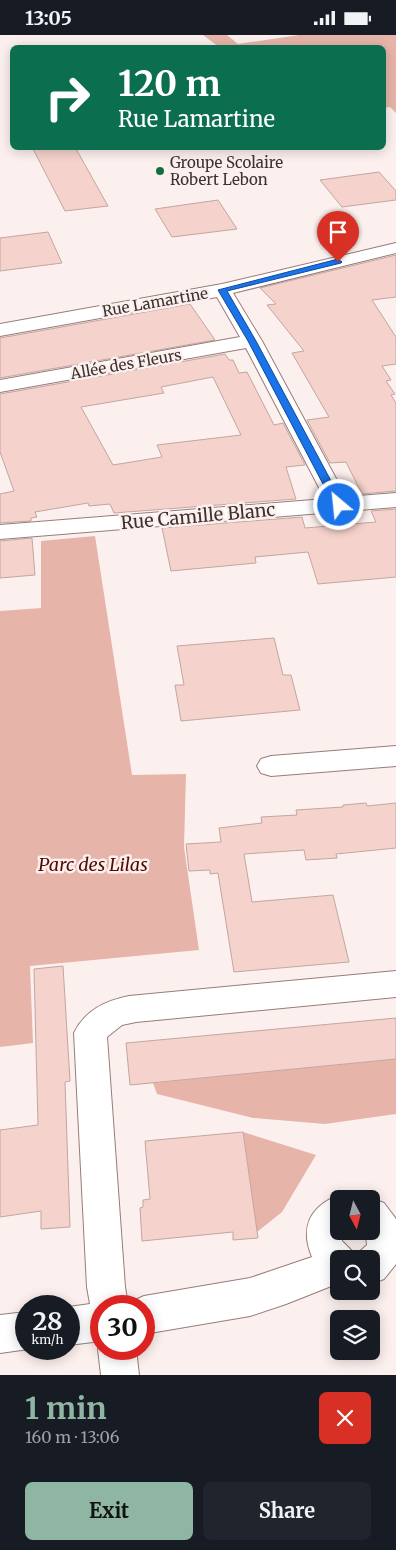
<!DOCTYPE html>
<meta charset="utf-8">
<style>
:root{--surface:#171b24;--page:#20242c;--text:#f1f3f6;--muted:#9ea1a6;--accent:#8fb6a3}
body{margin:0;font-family:Merriweather,serif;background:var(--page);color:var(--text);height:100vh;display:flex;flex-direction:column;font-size:19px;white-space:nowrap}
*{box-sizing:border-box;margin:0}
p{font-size:16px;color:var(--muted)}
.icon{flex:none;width:28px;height:28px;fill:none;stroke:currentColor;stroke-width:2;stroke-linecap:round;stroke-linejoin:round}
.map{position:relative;height:1340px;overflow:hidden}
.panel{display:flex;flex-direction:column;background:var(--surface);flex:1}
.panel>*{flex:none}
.banner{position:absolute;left:10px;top:10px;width:376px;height:105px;border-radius:8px;box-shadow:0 2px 12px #0003;background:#0b6e4f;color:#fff;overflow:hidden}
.needle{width:32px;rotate:173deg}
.controls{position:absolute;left:330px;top:1155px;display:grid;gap:10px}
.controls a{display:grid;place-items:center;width:50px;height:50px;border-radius:8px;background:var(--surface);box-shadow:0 2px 12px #0003;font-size:25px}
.speed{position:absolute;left:15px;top:1260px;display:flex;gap:10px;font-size:25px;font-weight:700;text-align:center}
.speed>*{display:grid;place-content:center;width:65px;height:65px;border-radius:50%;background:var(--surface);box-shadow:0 2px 12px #0003;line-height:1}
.speed small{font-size:12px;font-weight:400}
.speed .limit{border:8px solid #d22;background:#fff;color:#111}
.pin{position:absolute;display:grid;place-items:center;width:42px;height:42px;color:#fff;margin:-51px -21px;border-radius:50% 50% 50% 0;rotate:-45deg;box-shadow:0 0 5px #0007}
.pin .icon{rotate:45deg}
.me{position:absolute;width:55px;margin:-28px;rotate:332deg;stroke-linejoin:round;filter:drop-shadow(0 0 4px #0008)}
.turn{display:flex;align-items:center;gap:18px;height:105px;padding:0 25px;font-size:22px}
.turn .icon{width:65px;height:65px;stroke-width:2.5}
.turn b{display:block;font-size:35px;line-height:42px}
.round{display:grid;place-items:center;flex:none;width:52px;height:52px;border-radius:8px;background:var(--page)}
.overview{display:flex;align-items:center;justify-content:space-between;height:85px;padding:0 25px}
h1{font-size:30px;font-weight:700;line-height:38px;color:var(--accent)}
.primary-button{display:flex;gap:10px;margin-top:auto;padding:10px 25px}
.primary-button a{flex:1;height:58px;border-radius:8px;background:var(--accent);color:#111;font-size:20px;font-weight:700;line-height:58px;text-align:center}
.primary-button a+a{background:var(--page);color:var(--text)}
.status{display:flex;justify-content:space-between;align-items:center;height:35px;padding:0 25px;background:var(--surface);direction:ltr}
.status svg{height:14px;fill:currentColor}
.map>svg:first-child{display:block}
.green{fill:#e7b4a9}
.building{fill:#f5d2cb;stroke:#c2a6a0;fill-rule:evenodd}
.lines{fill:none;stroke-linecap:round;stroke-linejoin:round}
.minor-casing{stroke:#977d78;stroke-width:2}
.minor{fill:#fff;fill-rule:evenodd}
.route{fill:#1a73e8;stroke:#114b97}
.poi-dot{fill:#176b3d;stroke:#fcf0ee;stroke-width:2}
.labels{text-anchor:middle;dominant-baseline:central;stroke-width:5;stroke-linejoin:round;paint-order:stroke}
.far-poi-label{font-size:15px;fill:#3d3230;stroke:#fcf0ee;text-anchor:start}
.far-street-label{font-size:15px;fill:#3d3230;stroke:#fcf0ee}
.street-label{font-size:18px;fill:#3d3230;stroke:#fcf0ee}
.park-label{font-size:18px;font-style:italic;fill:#530b02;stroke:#fcf0ee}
</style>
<div class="status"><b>13:05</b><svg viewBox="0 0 49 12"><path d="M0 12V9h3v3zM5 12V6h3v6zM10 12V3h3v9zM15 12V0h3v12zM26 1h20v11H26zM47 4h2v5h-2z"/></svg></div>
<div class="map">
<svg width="396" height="1340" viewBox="0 0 396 1340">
<rect width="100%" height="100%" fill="#fcf0ee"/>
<g class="green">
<polygon points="203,0 227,0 238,9 299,0 396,0 396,78 390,72 384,73 384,12 219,12"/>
<polygon points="95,501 132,740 186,739 184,812 199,915 30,931 33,1008 0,1012 0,576 41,573 41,506"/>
<polygon points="396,1024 396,1079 325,1089 253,1083 157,1059 153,1048"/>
<polygon points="243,1097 316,1120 282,1177 257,1197"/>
</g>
<g class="building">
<polygon points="32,112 75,112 108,171 65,176"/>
<polygon points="379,137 396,156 396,165 342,172 320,145"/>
<polygon points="218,165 237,194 172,202 155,174"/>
<polygon points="48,197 62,228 0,236 0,203"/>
<polygon points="396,220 396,262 372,265 396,302 396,329 382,331 391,345 386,346 395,359 391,360 396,368 396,456 362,459 346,427 330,428 307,385 329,382 292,318 304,316 267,270 276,269 260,253"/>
<polygon points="190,269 215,305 0,343 0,303"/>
<path d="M225,319L229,325H233L239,338L247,337L274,390L283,388L305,430L286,432L296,464L114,478L110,469L89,471L88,468L35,477L37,482L31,483V486L0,488V459L14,456L0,417V359ZM213,342L241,400L157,410L162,422L113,430L81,372L164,358L161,352Z"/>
<polygon points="396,474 396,542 318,549 308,517 255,522 256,528 171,536 162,493 302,482 305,493 376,487 371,476"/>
<polygon points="32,503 35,540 0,543 0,506"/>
<polygon points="274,603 283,640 291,640 300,675 181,686 175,650 184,650 177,611"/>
<polygon points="366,768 367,771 396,768 396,813 336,819 337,823 306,825 304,815 244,819 252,867 333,860 349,927 234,937 218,838 210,839 210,835 189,836 186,809 221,807 219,793 262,788 261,782 297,780 296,775 343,772 343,770"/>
<polygon points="63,931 70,1046 65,1047 70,1192 41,1194 41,1176 0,1182 0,1095 38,1090 34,934"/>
<polygon points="396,983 396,1024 130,1050 126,1008"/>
<polygon points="243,1097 258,1203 233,1205 233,1197 142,1206 140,1173 143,1172 143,1165 150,1164 145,1106"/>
</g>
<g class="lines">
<g class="minor-casing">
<g id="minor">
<polygon points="396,208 396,218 233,258 262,306 346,462 396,458 396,472 0,504 0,490 325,464 246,313 0,357 0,345 240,302 217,262 0,301 0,289 222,249"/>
<polygon points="396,711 396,731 271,741 261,738 257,731 261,724 271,721"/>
<path d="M396,936V962L136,987L122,990L107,1002L125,1252L128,1271H101V1314H136L139,1340H101L98,1314L101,1306L69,1310V1272L90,1269L87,1252L74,998C85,975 105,966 129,961Z"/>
<path d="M339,1160L349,1164H339V1196H343L342,1206L352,1216L355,1224H339V1248L286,1269L250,1281L144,1299V1271H129L131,1267L144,1261L250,1243L312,1222C300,1193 309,1172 339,1160Z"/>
<polygon points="371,1163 384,1168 396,1184 396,1229 384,1244 371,1249 371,1224 356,1224 358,1218 367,1210 366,1201 362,1196 371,1196 371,1164 369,1164"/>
<polygon points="26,1277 26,1314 29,1314 0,1318 0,1280"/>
</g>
</g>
<use href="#minor" class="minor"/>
</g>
<polygon class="route" points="338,224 342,227 341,228 227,256 256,306 344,470 339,473 334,470 248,306 218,255"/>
<circle class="poi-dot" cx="160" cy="136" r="5"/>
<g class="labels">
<g class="far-poi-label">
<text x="170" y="127">Groupe Scolaire<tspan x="170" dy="17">Robert Lebon</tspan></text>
</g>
<g class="far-street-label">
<text transform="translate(155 267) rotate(-10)">Rue Lamartine</text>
<text transform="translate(126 329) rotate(-10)">Allée des Fleurs</text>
</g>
<g class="street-label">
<text transform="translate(198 481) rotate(-5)">Rue Camille Blanc</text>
</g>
<g class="park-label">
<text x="93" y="829">Parc des Lilas</text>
</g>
</g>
</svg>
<div class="controls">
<a><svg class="needle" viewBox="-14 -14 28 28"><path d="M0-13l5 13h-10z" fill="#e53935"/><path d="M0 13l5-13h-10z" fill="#9ea1a6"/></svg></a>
<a><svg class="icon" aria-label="search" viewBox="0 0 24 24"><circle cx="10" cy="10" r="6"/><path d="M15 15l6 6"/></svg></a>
<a><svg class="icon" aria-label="layers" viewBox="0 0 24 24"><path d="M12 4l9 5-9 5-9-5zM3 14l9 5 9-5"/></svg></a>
</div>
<div class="speed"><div>28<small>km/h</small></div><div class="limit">30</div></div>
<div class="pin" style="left:338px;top:227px;background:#d93025"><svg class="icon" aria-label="arrive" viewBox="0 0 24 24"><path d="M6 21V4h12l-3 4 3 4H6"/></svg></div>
<svg class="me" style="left:339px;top:470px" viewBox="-20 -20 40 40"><circle r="17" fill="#1a73e8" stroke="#fff" stroke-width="3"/><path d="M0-11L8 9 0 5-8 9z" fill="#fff"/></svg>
<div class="banner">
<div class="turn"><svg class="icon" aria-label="right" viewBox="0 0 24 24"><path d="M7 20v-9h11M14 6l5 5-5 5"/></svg><div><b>120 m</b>Rue Lamartine</div></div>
</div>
</div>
<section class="panel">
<div class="overview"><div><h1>1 min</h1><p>160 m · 13:06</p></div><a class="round" style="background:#d93025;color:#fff"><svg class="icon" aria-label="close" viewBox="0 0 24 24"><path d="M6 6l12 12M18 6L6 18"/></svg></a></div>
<div class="primary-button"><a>Exit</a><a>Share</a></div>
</section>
